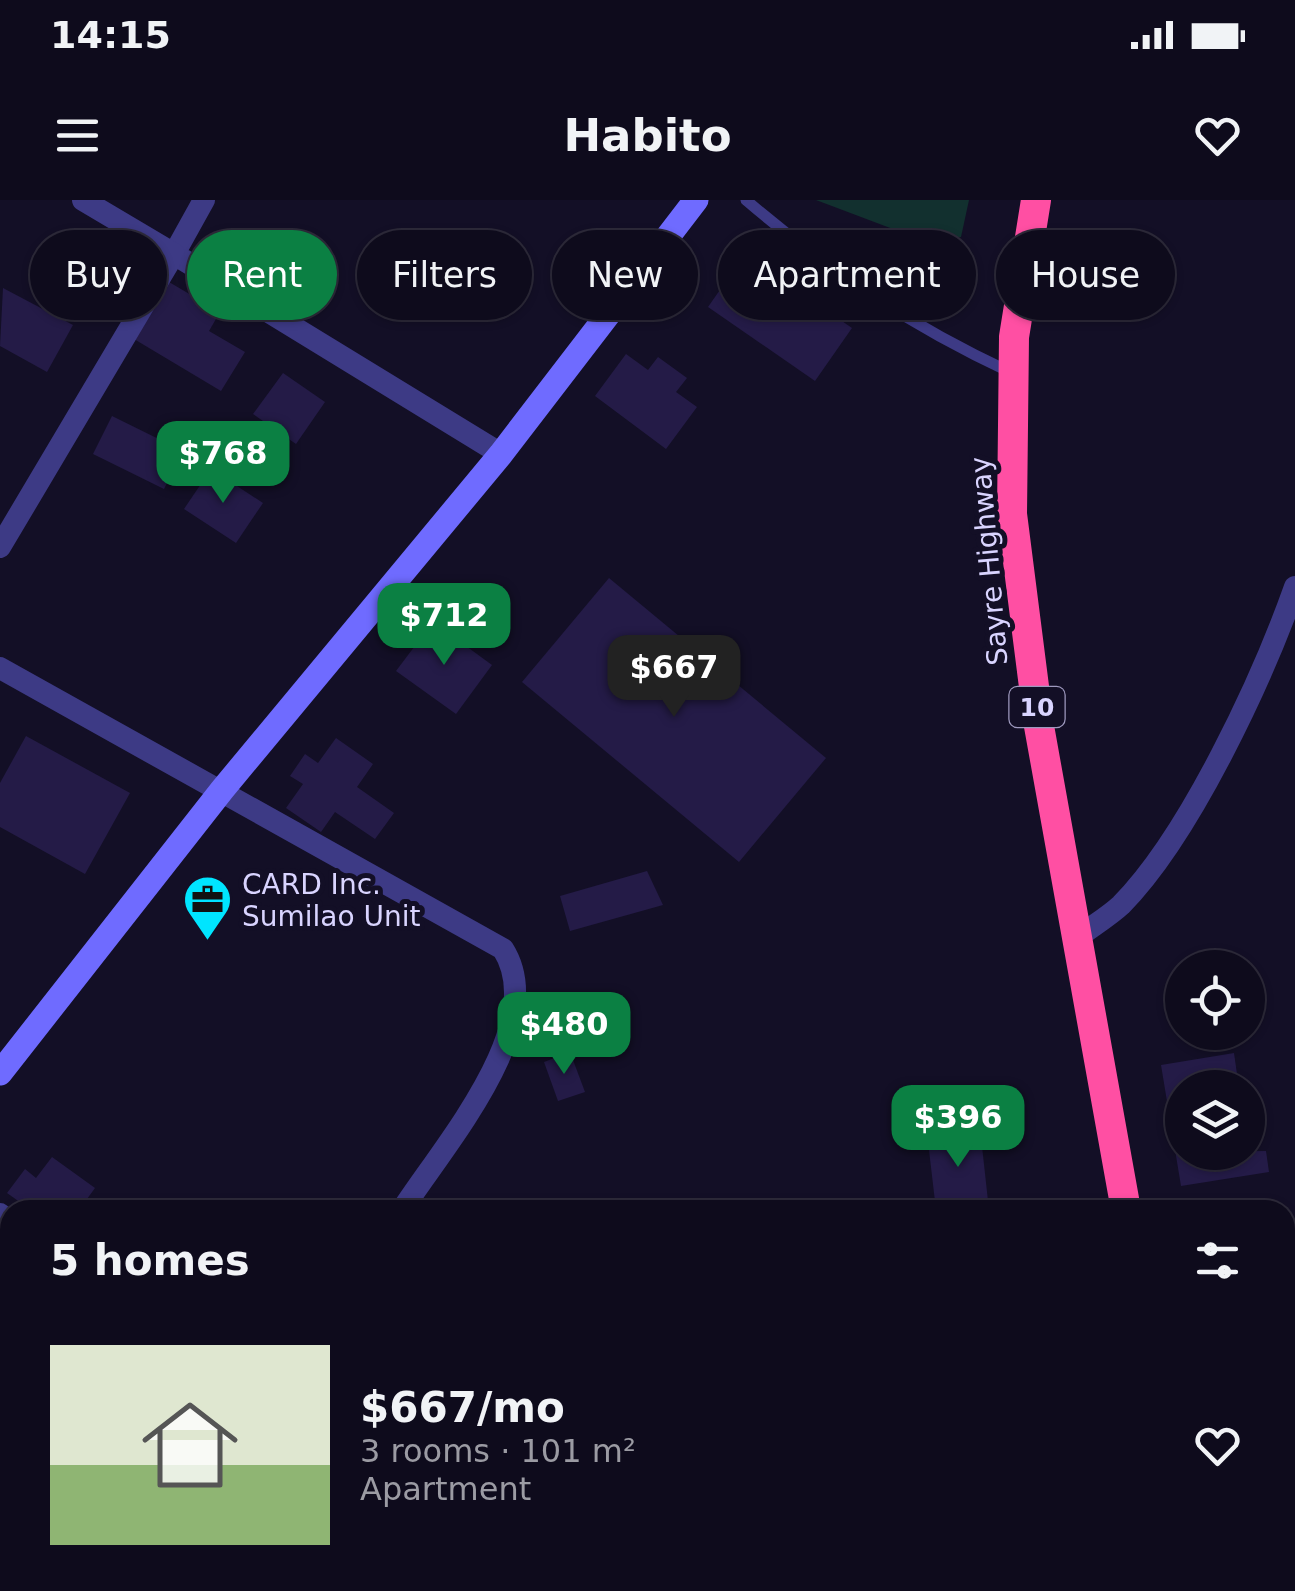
<!DOCTYPE html>
<meta charset="utf-8">
<style>
body{margin:0;font-family:"DejaVu Sans",sans-serif;background:#171425;color:#f1f3f6;height:100vh;display:flex;flex-direction:column;font-size:38px;white-space:nowrap}
*{box-sizing:border-box;margin:0}
p{font-size:32px;color:#9b9ba3}
.icon{flex:none;width:55px;height:55px;fill:none;stroke:currentColor;stroke-width:2;stroke-linecap:round;stroke-linejoin:round}
.map{position:relative;flex:1;overflow:hidden}
.panel{position:absolute;left:0px;top:1000px;width:1295px;height:392px;display:flex;flex-direction:column;background:#0e0b1c;border-radius:30px 30px 0 0;box-shadow:0 2px 8px #0004,0 0 0 2px #2e2b3b}
.panel>*{flex:none}
.top-card{position:absolute;left:30px;top:30px;width:1235px;height:90px;display:flex;gap:20px}
.buttons{position:absolute;left:1165px;top:750px;display:grid;gap:20px}
.buttons a{display:grid;place-items:center;width:100px;height:100px;border-radius:50%;background:#0e0b1c;box-shadow:0 2px 8px #0004,0 0 0 2px #2e2b3b;font-size:50px}
.price{position:absolute;translate:-50% -85px;padding:0 22px;border-radius:20px;background:#0b8043;color:#fff;font-size:32px;line-height:65px;filter:drop-shadow(0 2px 5px #0008)}
.price::after{content:'';position:absolute;left:50%;top:60px;width:30px;height:22px;margin-left:-15px;background:inherit;clip-path:polygon(0 0,100% 0,50% 100%)}
.price.selected{background:#222;color:#fff}
ul{padding:0;list-style:none}
li{display:flex;align-items:center;gap:30px;height:250px;padding:0 50px}
li span{display:grid;place-items:center;flex:none;width:280px;height:200px;border-radius:0px;color:#555}
li>.icon{margin-inline-start:auto}
span .icon{width:120px;height:120px;fill:#fffc;stroke-width:1}
li b{font-size:42px}
h2{display:flex;justify-content:space-between;align-items:center;height:120px;padding:0 50px;font-size:42px}
.tag{padding:0 35px;border-radius:45px;background:#0e0b1c;box-shadow:0 2px 8px #0004,0 0 0 2px #2e2b3b;font-size:35px;line-height:90px}
.tag.selected{background:#0b8043;color:#fff}
.status{display:flex;justify-content:space-between;align-items:center;height:70px;padding:0 50px;background:#0e0b1c;direction:ltr}
.status svg{height:28px;fill:currentColor}
header{display:flex;justify-content:space-between;align-items:center;height:130px;padding:0 50px;background:#0e0b1c;font-size:45px;font-weight:800}
.map>svg:first-child{display:block}
.green{fill:#12302f}
.building{fill:#241b47}
.lines{fill:none;stroke-linecap:round;stroke-linejoin:round}
.path{stroke:#2fb8b0;stroke-width:5;stroke-dasharray:5 8;stroke-linecap:butt}
.lane{stroke:#3d3a85;stroke-width:11}
.street{stroke:#3d3a85;stroke-width:22}
.secondary{stroke:#6f6bff;stroke-width:25}
.highway{stroke:#ff4fa3;stroke-width:30}
.labels{text-anchor:middle;dominant-baseline:central;stroke-width:10;stroke-linejoin:round;paint-order:stroke}
.shield{fill:#130f26;stroke:#9e99be;stroke-width:2.5}
.shield-label{font-size:25px;font-weight:bold;fill:#d9d4ff}
.street-label{font-size:28px;fill:#d9d4ff;stroke:#130f26}
.poi-label{font-size:28px;fill:#d9d4ff;stroke:#130f26;text-anchor:start}
</style>
<div class="status"><b>14:15</b><svg viewBox="0 0 49 12"><path d="M0 12V9h3v3zM5 12V6h3v6zM10 12V3h3v9zM15 12V0h3v12zM26 1h20v11H26zM47 4h2v5h-2z"/></svg></div>
<header><svg class="icon" aria-label="menu" viewBox="0 0 24 24"><path d="M4 6h16M4 12h16M4 18h16"/></svg>Habito<svg class="icon" aria-label="heart" viewBox="0 0 24 24"><path d="M12 20l-8-8c-3-5 5-10 8-4 3-6 11-1 8 4z"/></svg></header>
<div class="map">
<svg width="1295" height="1391" viewBox="0 0 1295 1391">
<rect width="100%" height="100%" fill="#130f26"/>
<!-- green -->
<path class="green" d="M 816,0 L 969,0 L 961,37 L 930,43 Z"/>
<!-- building -->
<g class="building">
<path d="M 745,54 L 852,128 L 815,181 L 708,107 Z"/>
<path d="M 169,82 L 220,112 L 209,131 L 245,152 L 221,191 L 134,139 Z"/>
<path d="M 3,88 L 73,125 L 47,172 L 0,146 Z"/>
<path d="M 626,154 L 648,170 L 658,157 L 687,178 L 676,192 L 697,207 L 666,249 L 595,196 Z"/>
<path d="M 283,173 L 325,202 L 296,244 L 253,214 Z"/>
<path d="M 112,216 L 183,251 L 164,289 L 93,254 Z"/>
<path d="M 211,269 L 263,303 L 236,343 L 184,309 Z"/>
<path d="M 609,378 L 826,558 L 739,662 L 522,482 Z"/>
<path d="M 433,422 L 492,465 L 456,514 L 396,471 Z"/>
<path d="M 26,536 L 130,593 L 85,674 L 0,627 L 0,583 Z"/>
<path d="M 336,538 L 373,564 L 357,587 L 394,613 L 375,639 L 335,612 L 321,632 L 286,608 L 303,584 L 290,576 L 305,554 L 318,563 Z"/>
<path d="M 647,671 L 663,705 L 570,731 L 560,696 Z"/>
<path d="M 570,852 L 585,892 L 558,901 L 544,862 Z"/>
<path d="M 1234,853 L 1239,888 L 1182,888 L 1182,952 L 1266,951 L 1269,972 L 1181,986 L 1161,865 Z"/>
<path d="M 980,928 L 989,1010 L 936,1010 L 927,933 Z"/>
<path d="M 52,957 L 95,988 L 79,1010 L 31,1010 L 7,993 L 25,969 L 36,978 Z"/>
<path d="M 921,1002 L 923,1010 L 887,1010 L 887,1008 Z"/>
<path d="M 0,1048 L 10,1056 L 10,1094 L 0,1106 Z"/>
<path d="M 0,1308 L 10,1315 L 10,1359 L 0,1373 Z"/>
<path d="M 1018,1382 L 1050,1382 L 1052,1391 L 1020,1391 Z"/>
</g>
<g class="lines">
<!-- path -->
<path class="path" d="M 1277,1382 L 1279,1391"/>
<!-- lane -->
<path class="lane" d="M 746,0 C 830,72 911,126 1012,173"/>
<!-- street -->
<g class="street">
<path d="M 204,0 L 174,54 L 501,254"/>
<path d="M 0,347 L 174,54 L 83,0"/>
<path d="M 0,468 L 503,749 C 551,824 444,945 402,1010"/>
<path d="M 1077,738 C 1091,727 1108,717 1121,705 C 1190,635 1262,480 1295,387"/>
<path d="M 0,1014 L 10,1022"/>
</g>
<!-- secondary -->
<path class="secondary" d="M 0,873 L 222,590 L 501,254 L 696,0"/>
<!-- highway -->
<g class="highway">
<path d="M 1036,0 L 1014,137 L 1012,314 L 1039,526 L 1126,1010"/>
<path d="M 1199,1382 L 1201,1391"/>
</g>
</g>
<!-- icons -->
<defs>
<symbol id="office-pin" viewBox="-11 -11 22 30"><path d="M0 17L-7.5 6A9.5 9.5 0 1 1 7.5 6Z" fill="#00e5ff" stroke="#130f26"/><path d="M-6-3h4V-5.5h4V-3h4V5H-6ZM-1-4.5V-3h2v-1.5ZM-6 0V1H6V0Z" fill="#111"/></symbol>
</defs>
<g fill-rule="evenodd">
<use href="#office-pin" x="180" y="672" width="55" height="75"/>
</g>
<g class="labels">
<!-- shield labels -->
<rect class="shield" x="1009.5" y="487" width="55" height="40" rx="8"/>
<g class="shield-label">
<text x="1037" y="507">10</text>
</g>
<!-- street labels -->
<g class="street-label">
<text transform="translate(989 361) rotate(-95)">Sayre Highway</text>
</g>
<!-- poi labels -->
<g class="poi-label">
<text x="242" y="684">CARD Inc.<tspan x="242" dy="32">Sumilao Unit</tspan></text>
</g>
</g>
</svg>
<div class="buttons">
<a><svg class="icon" aria-label="locate" viewBox="0 0 24 24"><circle cx="12" cy="12" r="6"/><path d="M12 2v4M12 18v4M2 12h4M18 12h4"/></svg></a>
<a><svg class="icon" aria-label="layers" viewBox="0 0 24 24"><path d="M12 4l9 5-9 5-9-5zM3 14l9 5 9-5"/></svg></a>
</div>
<b class="price" style="left:223px;top:306px">$768</b>
<b class="price" style="left:444px;top:468px">$712</b>
<b class="price selected" style="left:674px;top:520px">$667</b>
<b class="price" style="left:564px;top:877px">$480</b>
<b class="price" style="left:958px;top:970px">$396</b>
<div class="top-card">
<a class="tag">Buy</a>
<a class="tag selected">Rent</a>
<a class="tag">Filters</a>
<a class="tag">New</a>
<a class="tag">Apartment</a>
<a class="tag">House</a>
</div>
<section class="panel">
<h2>5 homes<svg class="icon" aria-label="filters" viewBox="0 0 24 24"><path d="M4 7h16M4 17h16"/><circle cx="9" cy="7" r="2"/><circle cx="15" cy="17" r="2"/></svg></h2>
<ul>
<li><span style="background:linear-gradient(#dfe7d0 60%,#8fb573 0)"><svg class="icon" aria-label="home" viewBox="0 0 24 24"><path d="M3 11l9-7 9 7M6 9v11h12V9"/></svg></span><div><b>$667/mo</b><p>3 rooms · 101 m²</p><p>Apartment</p></div><svg class="icon" aria-label="heart" viewBox="0 0 24 24"><path d="M12 20l-8-8c-3-5 5-10 8-4 3-6 11-1 8 4z"/></svg></li>
</ul>
</section>
</div>
